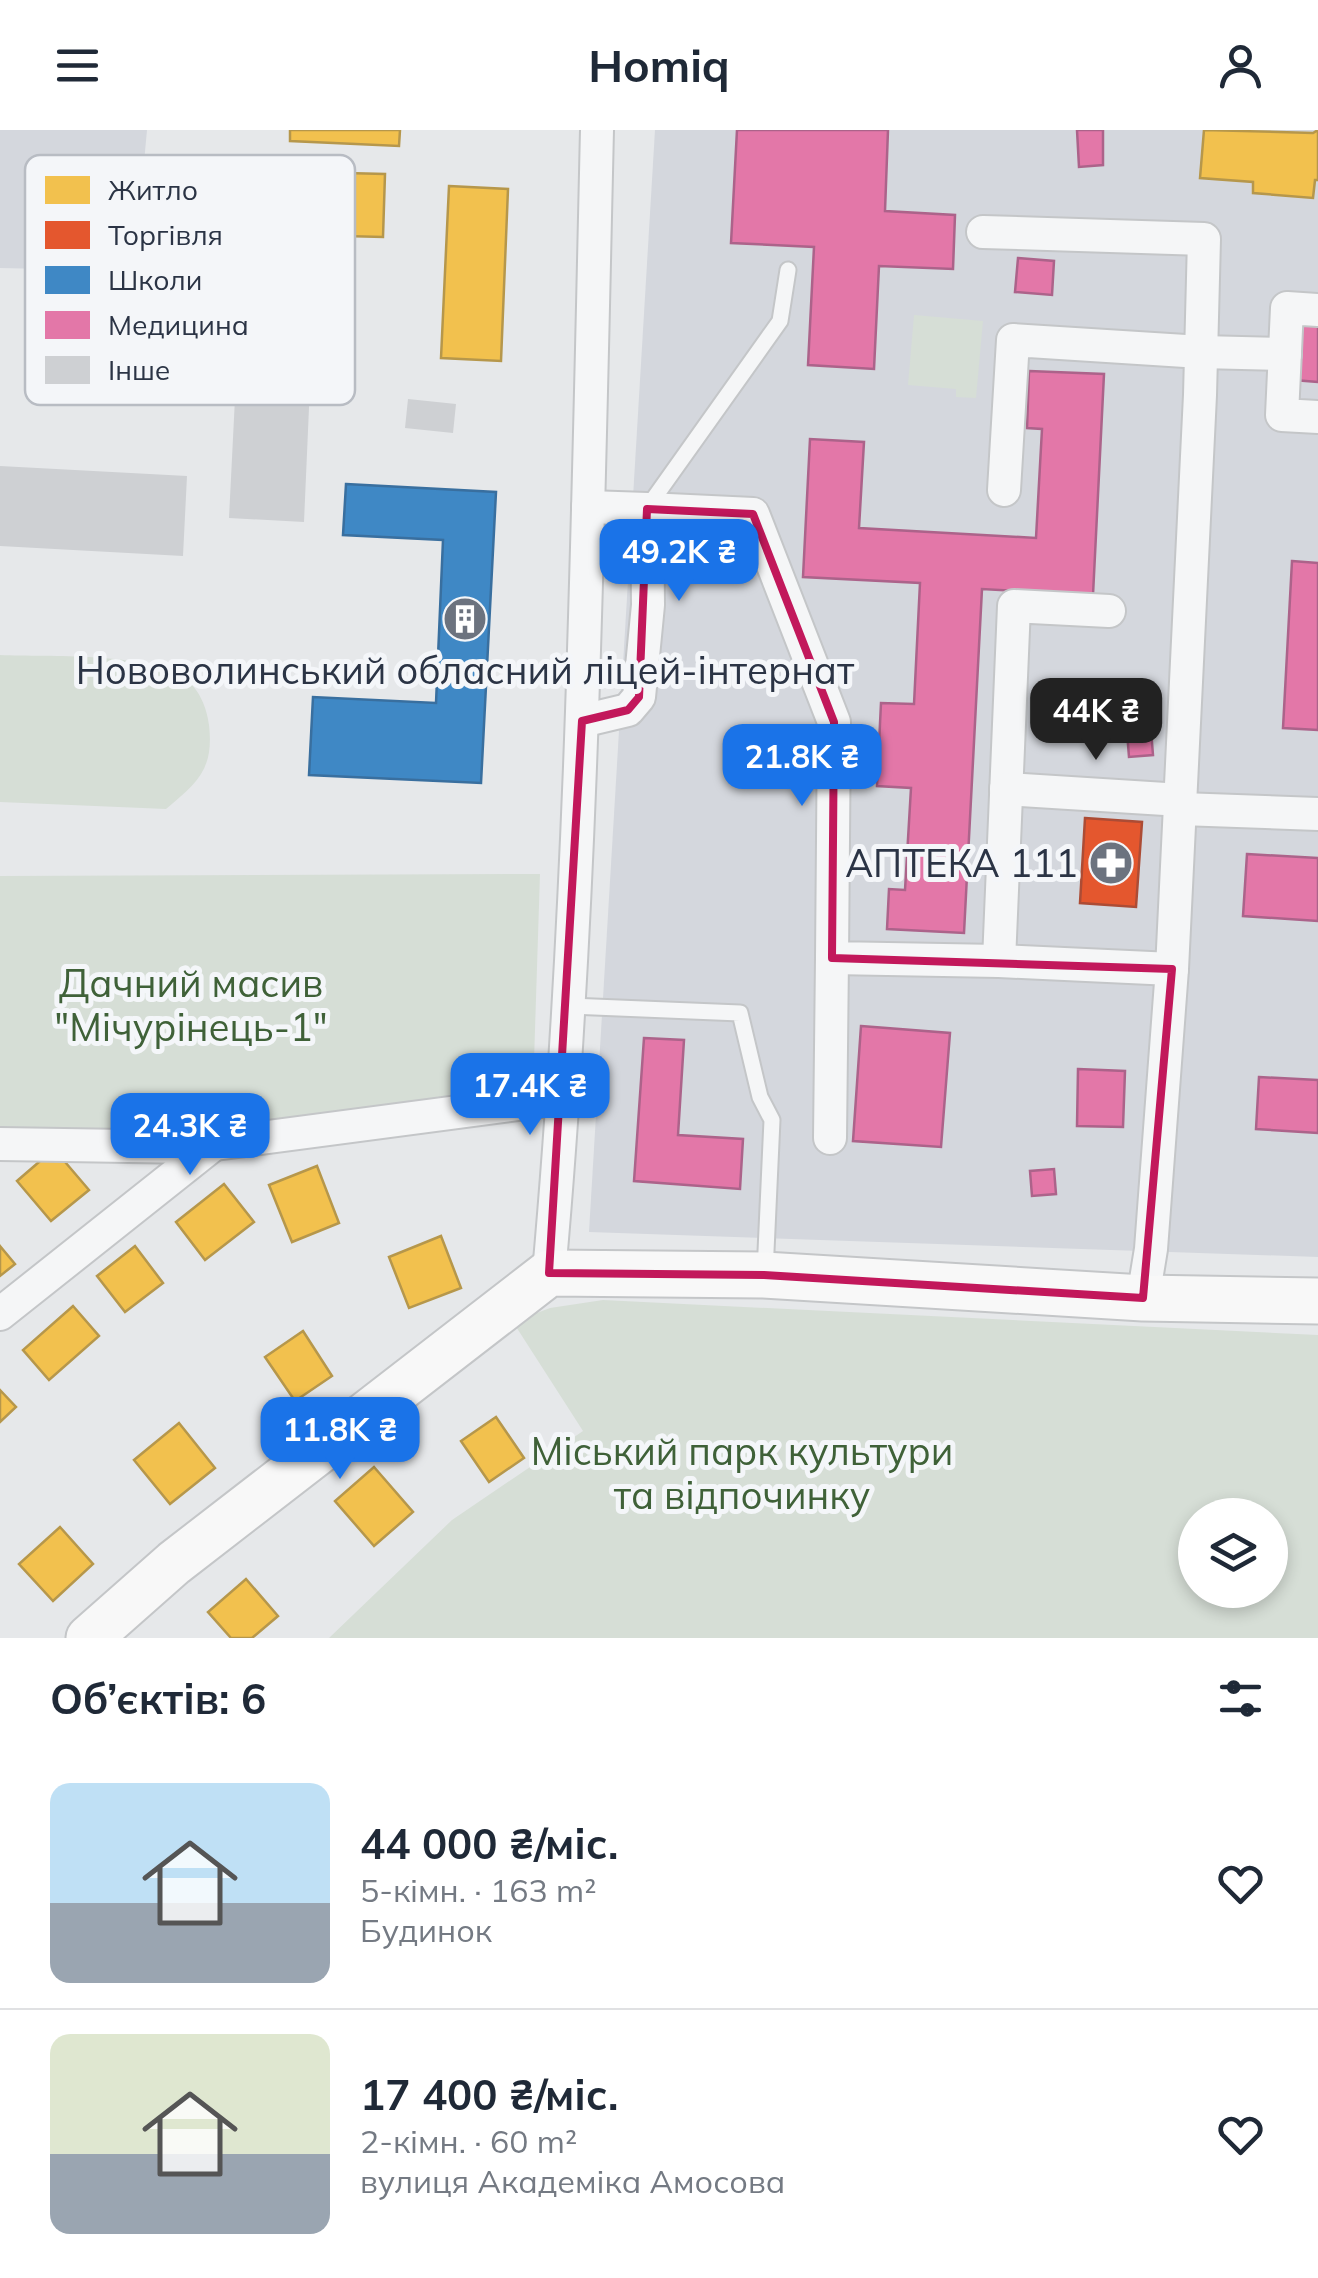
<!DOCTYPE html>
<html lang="uk">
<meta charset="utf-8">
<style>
body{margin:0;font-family:Mulish,sans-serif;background:#f6f6f7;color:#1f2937;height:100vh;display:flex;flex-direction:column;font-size:38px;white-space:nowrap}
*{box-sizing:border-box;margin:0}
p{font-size:32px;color:#747a83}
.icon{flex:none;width:55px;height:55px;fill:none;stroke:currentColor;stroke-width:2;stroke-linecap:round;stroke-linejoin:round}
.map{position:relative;height:1508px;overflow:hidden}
.drawer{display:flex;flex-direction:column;background:#fff;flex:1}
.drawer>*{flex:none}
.fabs{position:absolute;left:1178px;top:1368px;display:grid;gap:20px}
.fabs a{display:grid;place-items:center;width:110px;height:110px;border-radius:50%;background:#fff;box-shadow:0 5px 15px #0003;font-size:50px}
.price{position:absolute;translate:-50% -85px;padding:0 22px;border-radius:20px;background:#1a73e8;color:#fff;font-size:32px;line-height:65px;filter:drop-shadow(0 2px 5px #0008)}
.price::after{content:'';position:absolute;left:50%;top:60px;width:30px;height:22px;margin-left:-15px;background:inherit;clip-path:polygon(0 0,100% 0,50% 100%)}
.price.active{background:#222;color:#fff}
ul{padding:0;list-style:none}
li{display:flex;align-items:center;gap:30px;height:250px;padding:0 50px}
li+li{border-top:2px solid #e0e1e3}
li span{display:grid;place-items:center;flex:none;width:280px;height:200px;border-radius:20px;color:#555}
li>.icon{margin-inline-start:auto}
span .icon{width:120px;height:120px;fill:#fffc;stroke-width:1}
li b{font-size:42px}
h2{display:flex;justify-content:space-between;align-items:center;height:120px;padding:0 50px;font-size:42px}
header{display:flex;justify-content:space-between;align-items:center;height:130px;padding:0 50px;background:#fff;font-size:45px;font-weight:700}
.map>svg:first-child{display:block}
.built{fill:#d4d7dd}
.green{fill:#d6ded6;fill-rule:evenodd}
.homes{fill:#f2c14e;stroke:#b6974b;stroke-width:2.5}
.shops{fill:#e4572e;stroke:#ac4c35;stroke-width:2.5}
.schools{fill:#3f88c5;stroke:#396f9f;stroke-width:2.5}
.health{fill:#e377a8;stroke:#ac638a;stroke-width:2.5}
.building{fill:#ced0d3}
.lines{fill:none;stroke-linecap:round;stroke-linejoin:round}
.lane-casing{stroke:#c4c6c8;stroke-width:19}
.street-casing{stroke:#c4c6c8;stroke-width:36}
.secondary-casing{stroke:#c4c6c8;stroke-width:49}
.lane{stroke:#f5f6f7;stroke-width:15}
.street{stroke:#f5f6f7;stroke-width:32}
.secondary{stroke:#f8f8f8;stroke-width:45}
.marked{fill:none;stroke:#c2185b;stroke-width:8;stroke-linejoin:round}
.labels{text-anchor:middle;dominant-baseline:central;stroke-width:10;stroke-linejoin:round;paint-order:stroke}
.poi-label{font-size:38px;fill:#2b3445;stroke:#f4f6f9}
.park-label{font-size:38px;fill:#3f6138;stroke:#f4f6f9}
.key{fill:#f4f6f9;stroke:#b8bcc3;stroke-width:2.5}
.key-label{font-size:28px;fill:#2b3445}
</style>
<header><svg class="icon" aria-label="menu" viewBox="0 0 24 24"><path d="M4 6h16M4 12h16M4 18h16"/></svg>Homiq<svg class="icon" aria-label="person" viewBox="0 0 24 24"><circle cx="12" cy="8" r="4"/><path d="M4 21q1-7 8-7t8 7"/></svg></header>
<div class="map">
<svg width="1318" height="1508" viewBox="0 0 1318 1508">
<rect width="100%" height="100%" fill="#e6e8ea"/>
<!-- built -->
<g class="built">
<path d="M 0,0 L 147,0 L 134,141 L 0,138 Z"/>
<path d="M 655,0 L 1318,0 L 1318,1127 L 589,1102 Z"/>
</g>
<!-- green -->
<g class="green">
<path d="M 914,185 L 983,191 L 976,268 L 956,267 L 956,259 L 908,255 Z"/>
<path d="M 0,525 C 48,527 146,522 184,548 C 199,558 207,578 209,595 C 214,639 198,652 166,679 L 0,672 Z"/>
<path d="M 540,744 L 533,962 L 196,1005 L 0,1008 L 0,746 Z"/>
<path d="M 603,1170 L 1318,1205 L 1318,1508 L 329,1508 L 452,1390 L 583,1301 L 513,1192 L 550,1178 ZM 1195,1385 L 1270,1385 L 1270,1460 L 1195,1460 Z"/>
</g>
<!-- homes -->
<g class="homes">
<path d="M 290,0 L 400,0 L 399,16 L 290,11 Z"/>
<path d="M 1204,0 L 1313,3 L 1318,0 L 1318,50 L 1315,50 L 1313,68 L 1253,63 L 1253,52 L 1200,48 Z"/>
<path d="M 189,39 L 385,44 L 383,107 L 188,102 Z"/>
<path d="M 449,56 L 508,59 L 501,231 L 441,228 Z"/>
<path d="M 54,1019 L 89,1060 L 51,1091 L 17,1051 Z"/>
<path d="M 317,1036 L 339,1093 L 292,1112 L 269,1055 Z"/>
<path d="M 224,1054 L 254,1092 L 205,1130 L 176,1092 Z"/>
<path d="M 441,1106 L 461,1158 L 409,1178 L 389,1127 Z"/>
<path d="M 0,1116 L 15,1134 L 0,1146 Z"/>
<path d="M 135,1116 L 163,1153 L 125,1182 L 97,1146 Z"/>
<path d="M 73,1176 L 99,1206 L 49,1250 L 23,1220 Z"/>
<path d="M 303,1201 L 332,1246 L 295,1271 L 265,1227 Z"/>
<path d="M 0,1260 L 16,1277 L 0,1292 Z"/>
<path d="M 496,1287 L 524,1328 L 489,1352 L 461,1311 Z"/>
<path d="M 179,1293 L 215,1338 L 170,1374 L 134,1330 Z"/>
<path d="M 374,1337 L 413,1382 L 374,1416 L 335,1371 Z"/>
<path d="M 60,1397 L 93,1434 L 53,1471 L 19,1434 Z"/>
<path d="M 246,1449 L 278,1486 L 252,1508 L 231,1508 L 208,1482 Z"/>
</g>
<!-- shops -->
<path class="shops" d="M 1085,688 L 1142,692 L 1136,777 L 1080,773 Z"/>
<!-- schools -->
<path class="schools" d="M 346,354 L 496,362 L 481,653 L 309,645 L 313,567 L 436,573 L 443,410 L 343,405 Z"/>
<!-- health -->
<g class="health">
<path d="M 737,0 L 888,0 L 885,81 L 955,85 L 953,139 L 879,136 L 874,239 L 808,235 L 814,117 L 731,113 Z"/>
<path d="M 1077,0 L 1103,0 L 1103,35 L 1079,37 Z"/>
<path d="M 1018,128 L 1054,131 L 1052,165 L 1015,162 Z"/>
<path d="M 1297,188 L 1318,190 L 1318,252 L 1294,250 Z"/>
<path d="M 1029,241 L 1104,244 L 1093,465 L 982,459 L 964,803 L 887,799 L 889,759 L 905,760 L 911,658 L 877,656 L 881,573 L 914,574 L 920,453 L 803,447 L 810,309 L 864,312 L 859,398 L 1036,408 L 1042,299 L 1027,298 Z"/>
<path d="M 1292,431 L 1318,433 L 1318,600 L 1283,598 Z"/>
<path d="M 1151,600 L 1153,625 L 1129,627 L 1127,602 Z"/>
<path d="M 1247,724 L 1318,728 L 1318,791 L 1243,786 Z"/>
<path d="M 861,896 L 950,903 L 941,1017 L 853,1011 Z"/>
<path d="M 644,908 L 684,910 L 678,1005 L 743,1009 L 740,1059 L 634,1051 Z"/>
<path d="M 1078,939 L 1125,941 L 1123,997 L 1077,996 Z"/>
<path d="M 1259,947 L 1318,950 L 1318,1003 L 1256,999 Z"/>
<path d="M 1054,1039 L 1056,1064 L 1032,1066 L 1030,1041 Z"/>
</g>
<!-- building -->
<g class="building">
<path d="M 237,228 L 311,232 L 304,392 L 229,388 Z"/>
<path d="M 408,269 L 456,274 L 453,303 L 405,298 Z"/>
<path d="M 0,336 L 187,346 L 183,426 L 0,416 Z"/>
</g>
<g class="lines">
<defs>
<g id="lane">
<path d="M 647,378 L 780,191 L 788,140"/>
<path d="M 570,876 L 740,883 L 760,967 L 772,990 L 765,1143"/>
</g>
<g id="street">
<path d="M 983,102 L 1204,109 L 1200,265 L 1172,839 L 1151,1119 L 1143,1168"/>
<path d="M 1318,180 L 1287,178 L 1282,285 L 1318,287"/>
<path d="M 1004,360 L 1013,210 L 1201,222 L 1285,224"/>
<path d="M 647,379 L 753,384 L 834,592 L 832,828 L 999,831"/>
<path d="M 1109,481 L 1014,476 L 999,831 L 1172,839"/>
<path d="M 582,591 L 628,580 L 639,567 L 648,475 L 647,379 L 588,377"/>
<path d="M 1006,659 L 1181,670"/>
<path d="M 1181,679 L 1318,684"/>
<path d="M 830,1008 L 832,828"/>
<path d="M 0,1014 L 192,1017 L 564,968"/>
<path d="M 549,1143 C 583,763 588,381 597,0"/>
<path d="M 0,1184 L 214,1014"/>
</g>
<path id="secondary" d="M 89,1508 L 174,1433 L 549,1143 L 764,1145 L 1143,1168 L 1318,1171"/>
</defs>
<!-- lane casing -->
<use href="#lane" class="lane-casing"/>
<!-- street casing -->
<use href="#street" class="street-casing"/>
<!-- secondary casing -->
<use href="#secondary" class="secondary-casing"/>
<!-- lane -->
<use href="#lane" class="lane"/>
<!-- street -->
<use href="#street" class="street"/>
<!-- secondary -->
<use href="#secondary" class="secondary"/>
</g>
<!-- marked area -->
<path class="marked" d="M 647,379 L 753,384 L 834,592 L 832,828 L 1172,839 L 1143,1168 L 764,1145 L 549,1143 L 582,591 L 628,580 L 639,567 Z"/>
<!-- icons -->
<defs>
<symbol id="building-disc" viewBox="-11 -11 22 22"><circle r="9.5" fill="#6c737f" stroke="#f4f6f9"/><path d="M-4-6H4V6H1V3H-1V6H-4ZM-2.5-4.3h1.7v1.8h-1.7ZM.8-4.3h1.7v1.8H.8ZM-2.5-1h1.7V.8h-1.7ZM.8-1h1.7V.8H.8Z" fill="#fff"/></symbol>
<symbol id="pharmacy-disc" viewBox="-11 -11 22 22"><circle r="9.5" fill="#6c737f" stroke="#f4f6f9"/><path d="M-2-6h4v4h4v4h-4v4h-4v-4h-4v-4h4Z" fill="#fff"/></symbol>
</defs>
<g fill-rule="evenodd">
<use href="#building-disc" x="440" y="464" width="50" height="50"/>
<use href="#pharmacy-disc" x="1086" y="708" width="50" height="50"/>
</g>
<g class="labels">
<!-- poi labels -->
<g class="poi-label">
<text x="465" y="540">Нововолинський обласний ліцей-інтернат</text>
<text x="1078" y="733" text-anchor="end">АПТЕКА 111</text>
</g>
<!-- park labels -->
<g class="park-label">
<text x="191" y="853">Дачний масив<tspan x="191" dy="44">"Мічурінець-1"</tspan></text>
<text x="742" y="1321">Міський парк культури<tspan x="742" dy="44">та відпочинку</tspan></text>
</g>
</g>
<!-- legend -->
<rect x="25" y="25" width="330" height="250" rx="15" class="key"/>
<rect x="45" y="46" width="45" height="28" fill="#f2c14e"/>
<rect x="45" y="91" width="45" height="28" fill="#e4572e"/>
<rect x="45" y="136" width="45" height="28" fill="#3f88c5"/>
<rect x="45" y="181" width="45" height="28" fill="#e377a8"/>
<rect x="45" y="226" width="45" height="28" fill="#ced0d3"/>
<g class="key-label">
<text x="108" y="70">Житло</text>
<text x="108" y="115">Торгівля</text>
<text x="108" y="160">Школи</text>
<text x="108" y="205">Медицина</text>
<text x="108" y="250">Інше</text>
</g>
</svg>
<div class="fabs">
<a><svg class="icon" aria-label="layers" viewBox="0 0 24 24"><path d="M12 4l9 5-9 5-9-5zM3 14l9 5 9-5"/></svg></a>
</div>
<b class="price" style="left:679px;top:474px">49.2K ₴</b>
<b class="price active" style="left:1096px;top:633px">44K ₴</b>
<b class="price" style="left:802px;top:679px">21.8K ₴</b>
<b class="price" style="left:530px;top:1008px">17.4K ₴</b>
<b class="price" style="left:190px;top:1048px">24.3K ₴</b>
<b class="price" style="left:340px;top:1352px">11.8K ₴</b>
</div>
<section class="drawer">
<h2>Об’єктів: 6<svg class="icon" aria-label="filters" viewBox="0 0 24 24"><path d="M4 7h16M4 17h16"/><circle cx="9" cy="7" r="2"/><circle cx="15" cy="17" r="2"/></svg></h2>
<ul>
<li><span style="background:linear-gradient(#bfe0f5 60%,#9aa5b1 0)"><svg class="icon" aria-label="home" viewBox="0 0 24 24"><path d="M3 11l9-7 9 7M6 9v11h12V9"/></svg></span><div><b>44 000 ₴/міс.</b><p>5-кімн. · 163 m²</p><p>Будинок</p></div><svg class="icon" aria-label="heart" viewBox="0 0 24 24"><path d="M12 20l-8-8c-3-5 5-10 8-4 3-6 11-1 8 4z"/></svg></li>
<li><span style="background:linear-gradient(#dfe7d0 60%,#9aa5b1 0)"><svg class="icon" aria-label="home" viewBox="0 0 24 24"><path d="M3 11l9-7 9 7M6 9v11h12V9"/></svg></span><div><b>17 400 ₴/міс.</b><p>2-кімн. · 60 m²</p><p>вулиця Академіка Амосова</p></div><svg class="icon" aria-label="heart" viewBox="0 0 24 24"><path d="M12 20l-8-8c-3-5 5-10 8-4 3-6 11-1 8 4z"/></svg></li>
</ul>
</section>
